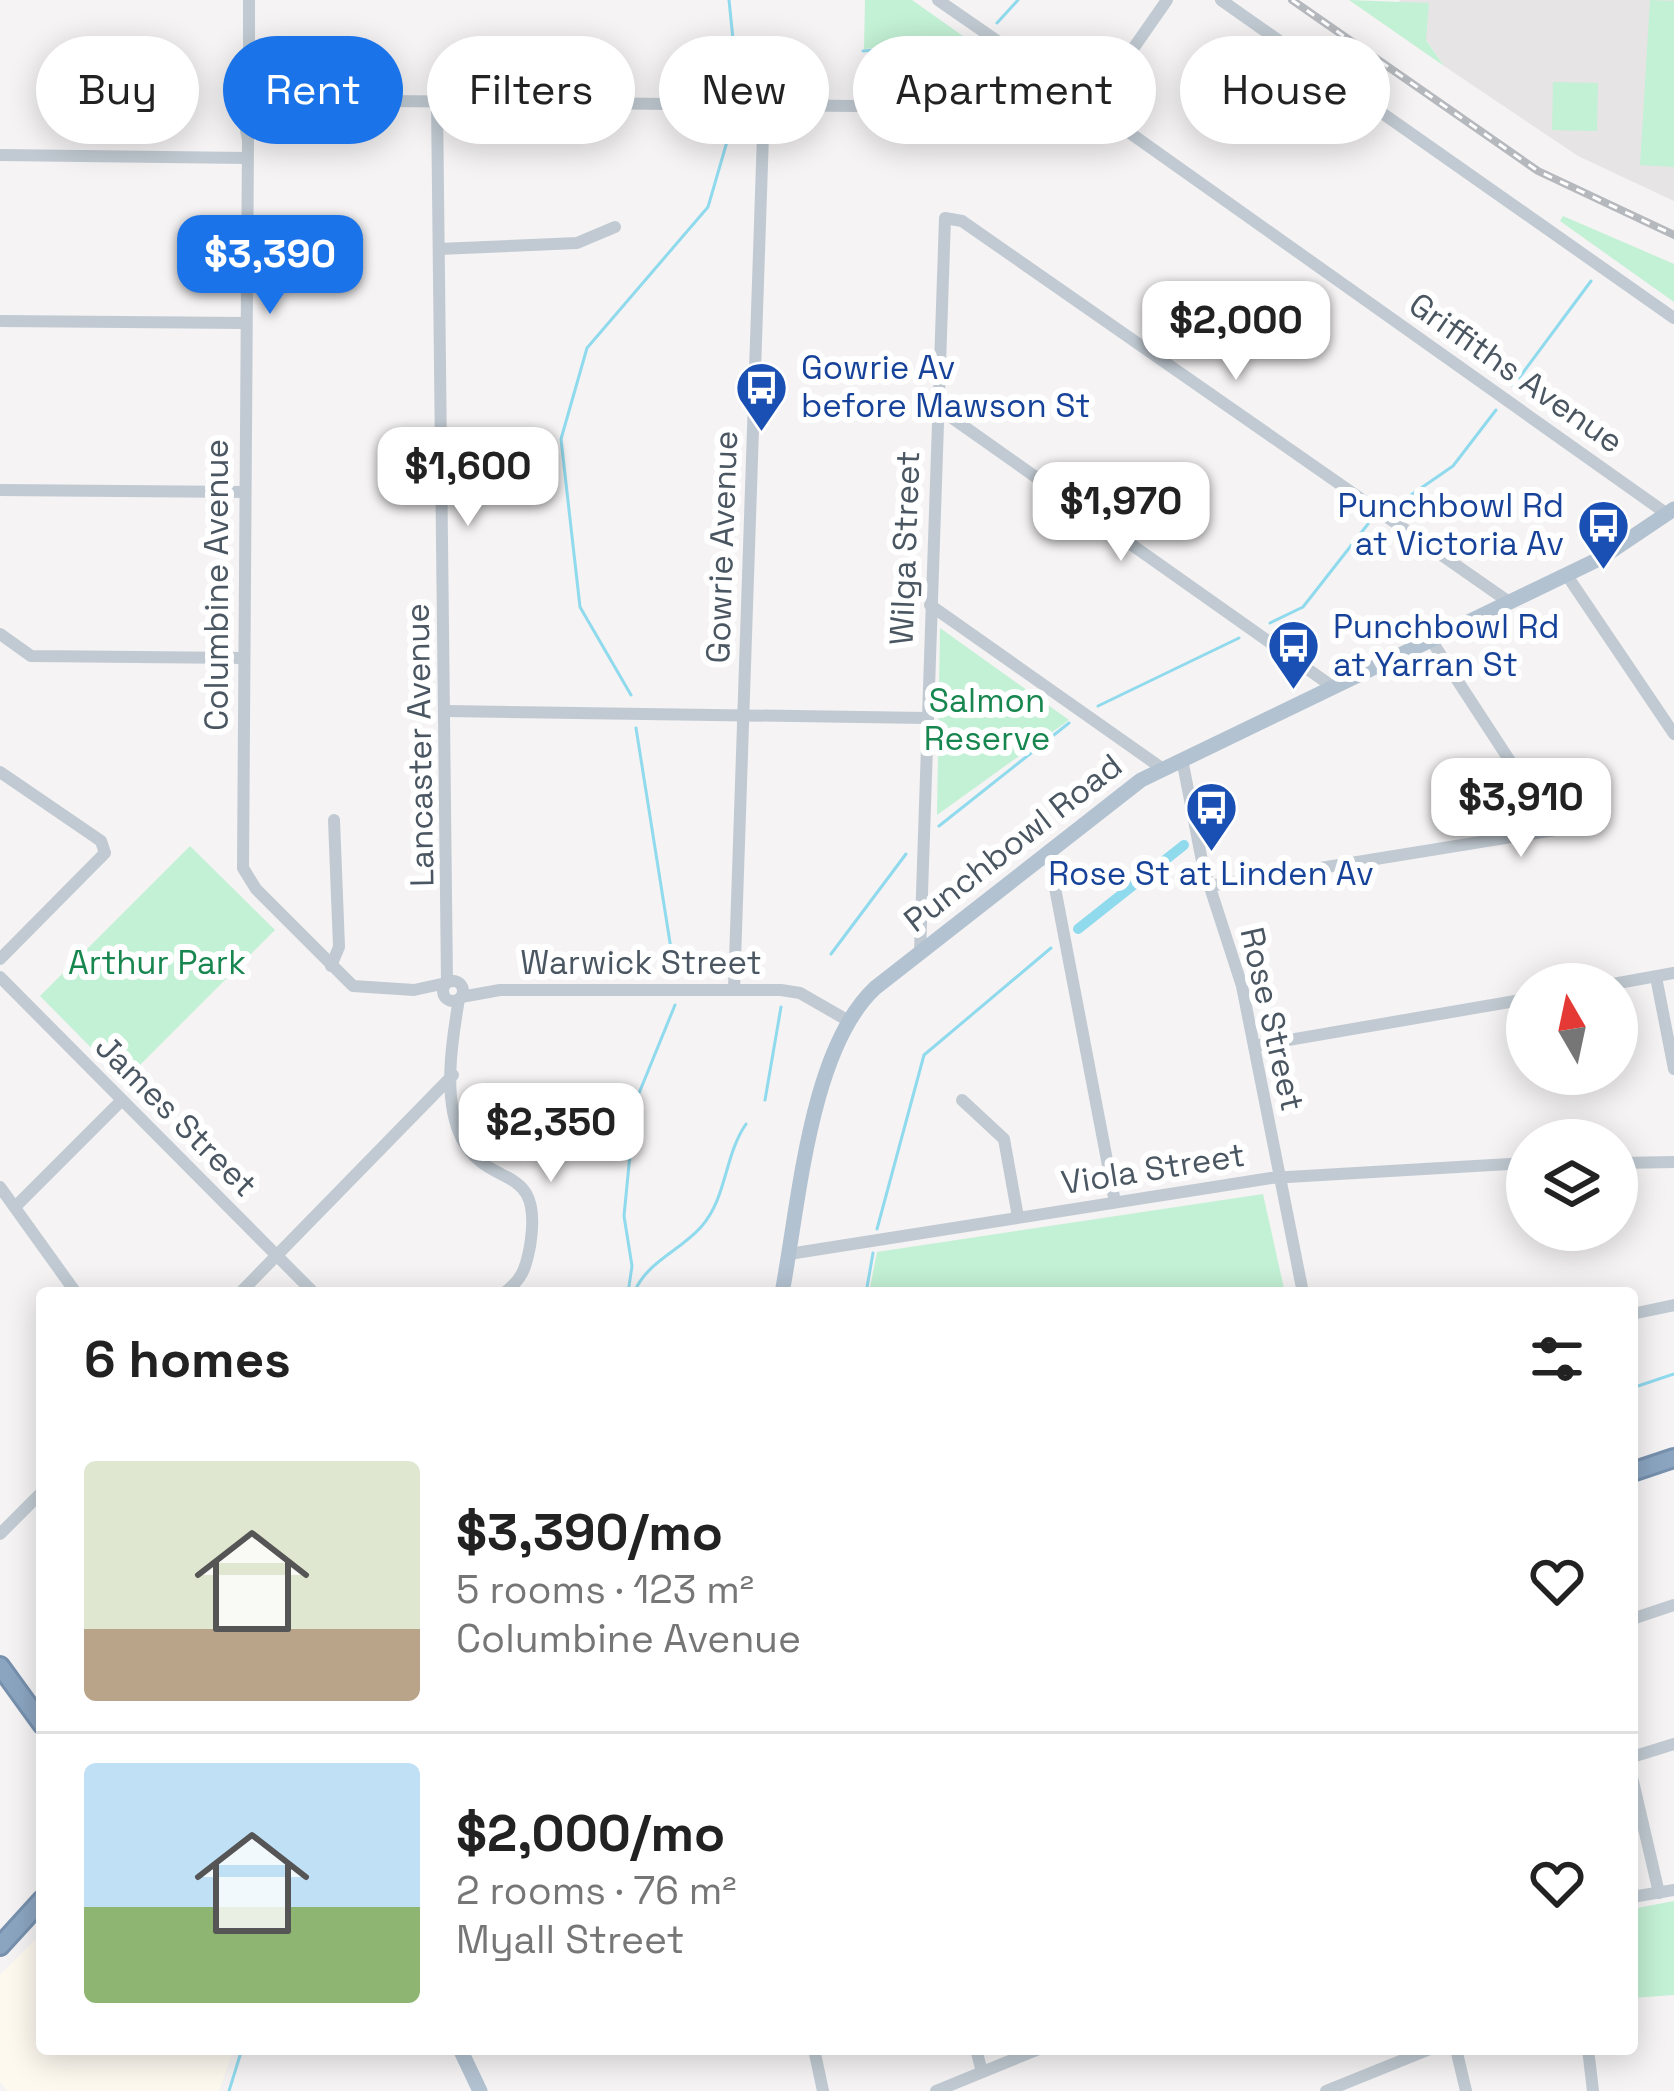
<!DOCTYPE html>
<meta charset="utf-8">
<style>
body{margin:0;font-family:"Space Grotesk",sans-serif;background:#f6f6f6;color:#222;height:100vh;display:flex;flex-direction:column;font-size:45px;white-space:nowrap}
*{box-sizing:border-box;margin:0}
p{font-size:39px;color:#767676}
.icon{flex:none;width:66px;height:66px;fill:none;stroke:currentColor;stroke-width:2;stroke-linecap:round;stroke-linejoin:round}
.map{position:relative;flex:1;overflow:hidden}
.details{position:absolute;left:36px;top:1287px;width:1602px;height:768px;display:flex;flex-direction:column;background:#fff;border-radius:12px;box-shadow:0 6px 30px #0003}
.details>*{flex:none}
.guide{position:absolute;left:36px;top:36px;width:1602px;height:108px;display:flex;gap:24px}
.needle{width:78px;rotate:351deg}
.fabs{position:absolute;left:1506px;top:963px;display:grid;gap:24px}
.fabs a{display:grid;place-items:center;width:132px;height:132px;border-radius:50%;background:#fff;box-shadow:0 6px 30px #0003;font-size:60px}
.price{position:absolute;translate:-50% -102px;padding:0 27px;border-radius:24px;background:#fff;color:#222;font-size:39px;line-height:78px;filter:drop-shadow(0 3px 6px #0008)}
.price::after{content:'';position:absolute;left:50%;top:72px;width:36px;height:27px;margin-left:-18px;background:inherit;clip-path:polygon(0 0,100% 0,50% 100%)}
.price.active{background:#1a73e8;color:#fff}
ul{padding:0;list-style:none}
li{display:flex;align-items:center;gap:36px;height:300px;padding:0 48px}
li+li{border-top:3px solid #e0e0e0}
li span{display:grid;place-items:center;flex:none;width:336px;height:240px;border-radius:12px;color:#555}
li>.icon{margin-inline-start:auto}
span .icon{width:144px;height:144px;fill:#fffc;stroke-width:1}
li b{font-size:51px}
h2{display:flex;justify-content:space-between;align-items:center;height:144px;padding:0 48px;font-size:51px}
.tag{padding:0 42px;border-radius:54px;background:#fff;box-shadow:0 6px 30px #0003;font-size:42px;line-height:108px}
.tag.active{background:#1a73e8;color:#fff}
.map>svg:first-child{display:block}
.commercial{fill:#fdf9ef}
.education{fill:#e6e4e5}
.green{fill:#c3f1d5}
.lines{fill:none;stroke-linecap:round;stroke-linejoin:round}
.stream{stroke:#90daee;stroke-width:3}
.canal{stroke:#90daee;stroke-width:10}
.highway-casing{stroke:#7690ad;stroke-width:22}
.minor{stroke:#c1cad2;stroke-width:12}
.major{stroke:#b3c2d1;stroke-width:15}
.highway{stroke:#8ba5c1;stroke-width:16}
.rail-casing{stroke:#b5b8bd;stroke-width:8}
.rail{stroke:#fff;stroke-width:3;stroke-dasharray:9;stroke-linecap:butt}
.labels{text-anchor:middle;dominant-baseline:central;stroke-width:12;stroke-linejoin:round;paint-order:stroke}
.transit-label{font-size:33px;fill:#164399;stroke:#fff;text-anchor:start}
.street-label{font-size:33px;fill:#4a5661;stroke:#fff}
.park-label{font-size:33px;fill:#17864f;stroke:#fff}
</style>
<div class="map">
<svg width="1674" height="2091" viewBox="0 0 1674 2091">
<rect width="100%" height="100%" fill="#f5f3f3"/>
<!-- commercial -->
<path class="commercial" d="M 42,1933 L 42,2049 L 234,2049 L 219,2091 L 7,2091 L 0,2082 L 0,1975 Z"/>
<!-- education -->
<path class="education" d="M 1399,0 L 1674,0 L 1674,201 L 1578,156 L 1444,66 Z"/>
<!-- green -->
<g class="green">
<path d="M 865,0 L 912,0 L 970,41 L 864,49 Z"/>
<path d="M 1349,0 L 1429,3 L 1426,40 L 1444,66 Z"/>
<path d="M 1650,0 L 1674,1 L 1674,167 L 1640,165 Z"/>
<path d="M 1553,82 L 1598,83 L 1597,131 L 1552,130 Z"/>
<path d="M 1563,216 L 1674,264 L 1674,302 L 1560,221 Z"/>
<path d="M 940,628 L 1069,720 L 937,815 Z"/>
<path d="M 190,846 L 275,930 L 124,1081 L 40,996 Z"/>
<path d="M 1263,1194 L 1285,1293 L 869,1293 L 877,1252 Z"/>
<path d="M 1674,1901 L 1674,1995 L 1632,1998 L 1632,1909 Z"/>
</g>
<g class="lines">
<!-- stream -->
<g class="stream">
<path d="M 729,0 L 738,88"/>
<path d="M 997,23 L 1018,0"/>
<path d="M 863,51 L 972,42"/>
<path d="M 1513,386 L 1591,281"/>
<path d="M 1395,506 L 1453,466 L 1496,410"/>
<path d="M 1270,623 L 1303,607 L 1368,524"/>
<path d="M 631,695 L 580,607 L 561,439 L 587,348 L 708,207 L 733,121"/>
<path d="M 1098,706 L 1239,638"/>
<path d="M 636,728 L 675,974"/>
<path d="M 939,826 L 1069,723"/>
<path d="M 831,954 L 906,854"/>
<path d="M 765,1100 L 781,1007"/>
<path d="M 877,1229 L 924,1055 L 1051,948"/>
<path d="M 628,1293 L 632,1266 L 624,1216 L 635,1103 L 675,1005"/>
<path d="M 634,1293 C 646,1262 680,1251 701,1227 C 727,1198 724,1156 746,1124"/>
<path d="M 866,1293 L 873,1253"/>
<path d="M 1632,1388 L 1674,1374"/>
<path d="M 229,2091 L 242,2049"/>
</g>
<!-- canal -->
<path class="canal" d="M 1078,929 L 1184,845"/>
<defs>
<g id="highway">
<path d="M 1632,1472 L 1674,1458"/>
<path d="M 0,1666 L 42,1724"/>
<path d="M 0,1946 L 42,1900"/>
</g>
</defs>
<!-- highway casing -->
<use href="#highway" class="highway-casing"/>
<!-- minor -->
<g class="minor">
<path d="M 249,0 L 249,64 L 240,101 L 248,140 L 243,868 L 256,889 L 353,986 L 414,990 L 446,983"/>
<path d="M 938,0 L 1084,101"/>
<path d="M 1221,0 L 1674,318"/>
<path d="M 256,94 L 290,100 L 1036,108 L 1047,105 L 1062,88"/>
<circle cx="1092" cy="105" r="9"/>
<path d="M 1098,99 L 1167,0"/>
<path d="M 437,101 L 447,982"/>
<path d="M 241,104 L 248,109 L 283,102"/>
<path d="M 1099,111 L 1667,514"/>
<path d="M 0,155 L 247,158"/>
<path d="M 439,249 L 577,243 L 615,227"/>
<path d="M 0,321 L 246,323"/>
<path d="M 938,408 L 1333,687"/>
<path d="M 0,490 L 245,492"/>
<path d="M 1566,574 L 1674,734"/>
<path d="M 930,605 L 1163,769"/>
<path d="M 0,634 L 31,656 L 243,658"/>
<path d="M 447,711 L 926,718"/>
<path d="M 1182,759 L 1203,866 L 1242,986 L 1303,1293"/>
<path d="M 1048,851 L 1115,1202"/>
<path d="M 1209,886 L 1555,830 L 1431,640"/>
<path d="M 920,952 L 945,218 L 962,221 L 1509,602"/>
<path d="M 0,959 L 105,853 L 101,841 L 0,772"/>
<path d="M 331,966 L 339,947 L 334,820"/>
<path d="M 0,977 L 314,1293"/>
<path d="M 1656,977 L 1674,1069"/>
<circle cx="453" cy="991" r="10"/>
<path d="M 1613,984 L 1674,973"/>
<path d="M 734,990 L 764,105"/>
<path d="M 461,997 L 500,990 L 781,990 L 800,993 L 847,1020"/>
<path d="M 459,999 C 452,1040 442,1100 462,1139 C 490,1192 544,1159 530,1246 C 526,1268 522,1280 504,1293"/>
<path d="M 1254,1046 L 1527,999"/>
<path d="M 962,1100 L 1004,1139 L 1018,1217"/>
<path d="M 1617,1163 L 1674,1162"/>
<path d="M 0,1187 L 74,1290"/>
<path d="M 17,1205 L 122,1100"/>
<path d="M 789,1254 L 1271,1178 L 1527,1163"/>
<path d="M 240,1293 L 453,1075"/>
<path d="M 1632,1314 L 1674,1305"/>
<path d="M 0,1534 L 42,1492"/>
<path d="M 1632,1619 L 1674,1605"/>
<path d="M 1632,1757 L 1674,1744"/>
<path d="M 1632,1777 L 1659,1893"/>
<path d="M 1632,1897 L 1674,1890"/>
<path d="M 814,2049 L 823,2091"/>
<path d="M 976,2049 L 982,2072"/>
<path d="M 1588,2049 L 1593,2091"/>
<path d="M 1457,2053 L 1466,2091"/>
<path d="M 936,2091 L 1039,2049"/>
<path d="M 1326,2091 L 1430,2049"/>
</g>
<!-- major -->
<g class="major">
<path d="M 782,1293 C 799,1205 809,1050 875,988 L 1141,780 L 1601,558 L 1674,509"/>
<path d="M 460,2049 L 480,2091"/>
</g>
<!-- highway -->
<use href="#highway" class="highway"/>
<defs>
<path id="rail" d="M 1292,0 L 1538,171 L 1674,235"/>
</defs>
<!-- rail casing -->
<use href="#rail" class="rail-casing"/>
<!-- rail -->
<use href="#rail" class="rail"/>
</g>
<!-- icons -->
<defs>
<symbol id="bus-pin" viewBox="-11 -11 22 30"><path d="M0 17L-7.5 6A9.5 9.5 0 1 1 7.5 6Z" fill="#1a4fb4" stroke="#fff"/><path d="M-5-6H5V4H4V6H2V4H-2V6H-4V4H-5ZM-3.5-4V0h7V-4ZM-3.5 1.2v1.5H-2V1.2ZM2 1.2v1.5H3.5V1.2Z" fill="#fff"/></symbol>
</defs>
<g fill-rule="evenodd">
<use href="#bus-pin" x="732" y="358" width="59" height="81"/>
<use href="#bus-pin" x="1574" y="496" width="59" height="81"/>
<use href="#bus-pin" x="1264" y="616" width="59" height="81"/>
<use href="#bus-pin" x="1182" y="778" width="59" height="81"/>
</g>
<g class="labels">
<!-- transit labels -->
<g class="transit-label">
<text x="801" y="368">Gowrie Av<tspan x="801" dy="38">before Mawson St</tspan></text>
<text x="1564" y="506" text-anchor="end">Punchbowl Rd<tspan x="1564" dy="38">at Victoria Av</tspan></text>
<text x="1333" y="627">Punchbowl Rd<tspan x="1333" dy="38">at Yarran St</tspan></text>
<text x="1211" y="874" text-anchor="middle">Rose St at Linden Av</text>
</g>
<!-- street labels -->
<g class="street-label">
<text transform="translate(1516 373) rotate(35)">Griffiths Avenue</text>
<text transform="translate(722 547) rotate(-88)">Gowrie Avenue</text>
<text transform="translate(905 548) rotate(-88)">Wilga Street</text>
<text transform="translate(217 585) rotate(-90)">Columbine Avenue</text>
<text transform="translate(420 745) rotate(-91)">Lancaster Avenue</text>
<text transform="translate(1013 843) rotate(-38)">Punchbowl Road</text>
<text x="641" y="963">Warwick Street</text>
<text transform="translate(1272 1019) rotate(77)">Rose Street</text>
<text transform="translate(176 1116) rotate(45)">James Street</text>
<text transform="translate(1153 1169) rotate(-9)">Viola Street</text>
</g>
<!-- park labels -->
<g class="park-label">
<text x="987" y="701">Salmon<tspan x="987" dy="38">Reserve</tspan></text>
<text x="157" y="963">Arthur Park</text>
</g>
</g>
</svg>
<div class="fabs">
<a><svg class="needle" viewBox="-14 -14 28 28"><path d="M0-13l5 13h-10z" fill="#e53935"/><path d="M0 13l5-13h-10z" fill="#767676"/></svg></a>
<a><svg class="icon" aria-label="layers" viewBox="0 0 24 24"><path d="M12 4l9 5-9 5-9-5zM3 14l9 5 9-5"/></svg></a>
</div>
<b class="price active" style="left:270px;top:317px">$3,390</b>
<b class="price" style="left:1236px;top:383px">$2,000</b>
<b class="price" style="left:468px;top:529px">$1,600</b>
<b class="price" style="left:1121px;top:564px">$1,970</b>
<b class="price" style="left:1521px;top:860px">$3,910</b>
<b class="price" style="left:551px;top:1185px">$2,350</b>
<div class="guide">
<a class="tag">Buy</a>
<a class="tag active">Rent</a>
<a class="tag">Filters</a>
<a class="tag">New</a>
<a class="tag">Apartment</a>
<a class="tag">House</a>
</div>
<section class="details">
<h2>6 homes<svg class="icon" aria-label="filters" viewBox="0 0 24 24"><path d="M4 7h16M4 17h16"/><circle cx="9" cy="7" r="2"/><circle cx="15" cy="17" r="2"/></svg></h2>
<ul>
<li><span style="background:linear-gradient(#dfe7d0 70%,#b9a48a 0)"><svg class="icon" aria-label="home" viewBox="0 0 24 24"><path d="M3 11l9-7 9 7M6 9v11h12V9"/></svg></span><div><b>$3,390/mo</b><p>5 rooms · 123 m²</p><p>Columbine Avenue</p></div><svg class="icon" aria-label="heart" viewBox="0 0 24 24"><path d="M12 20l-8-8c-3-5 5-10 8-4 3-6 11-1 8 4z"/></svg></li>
<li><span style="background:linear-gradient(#bfe0f5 60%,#8fb573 0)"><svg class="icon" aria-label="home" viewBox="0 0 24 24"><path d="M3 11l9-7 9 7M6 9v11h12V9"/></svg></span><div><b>$2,000/mo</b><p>2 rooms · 76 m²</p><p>Myall Street</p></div><svg class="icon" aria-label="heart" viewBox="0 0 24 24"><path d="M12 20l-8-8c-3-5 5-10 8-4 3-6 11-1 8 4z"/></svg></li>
</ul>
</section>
</div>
